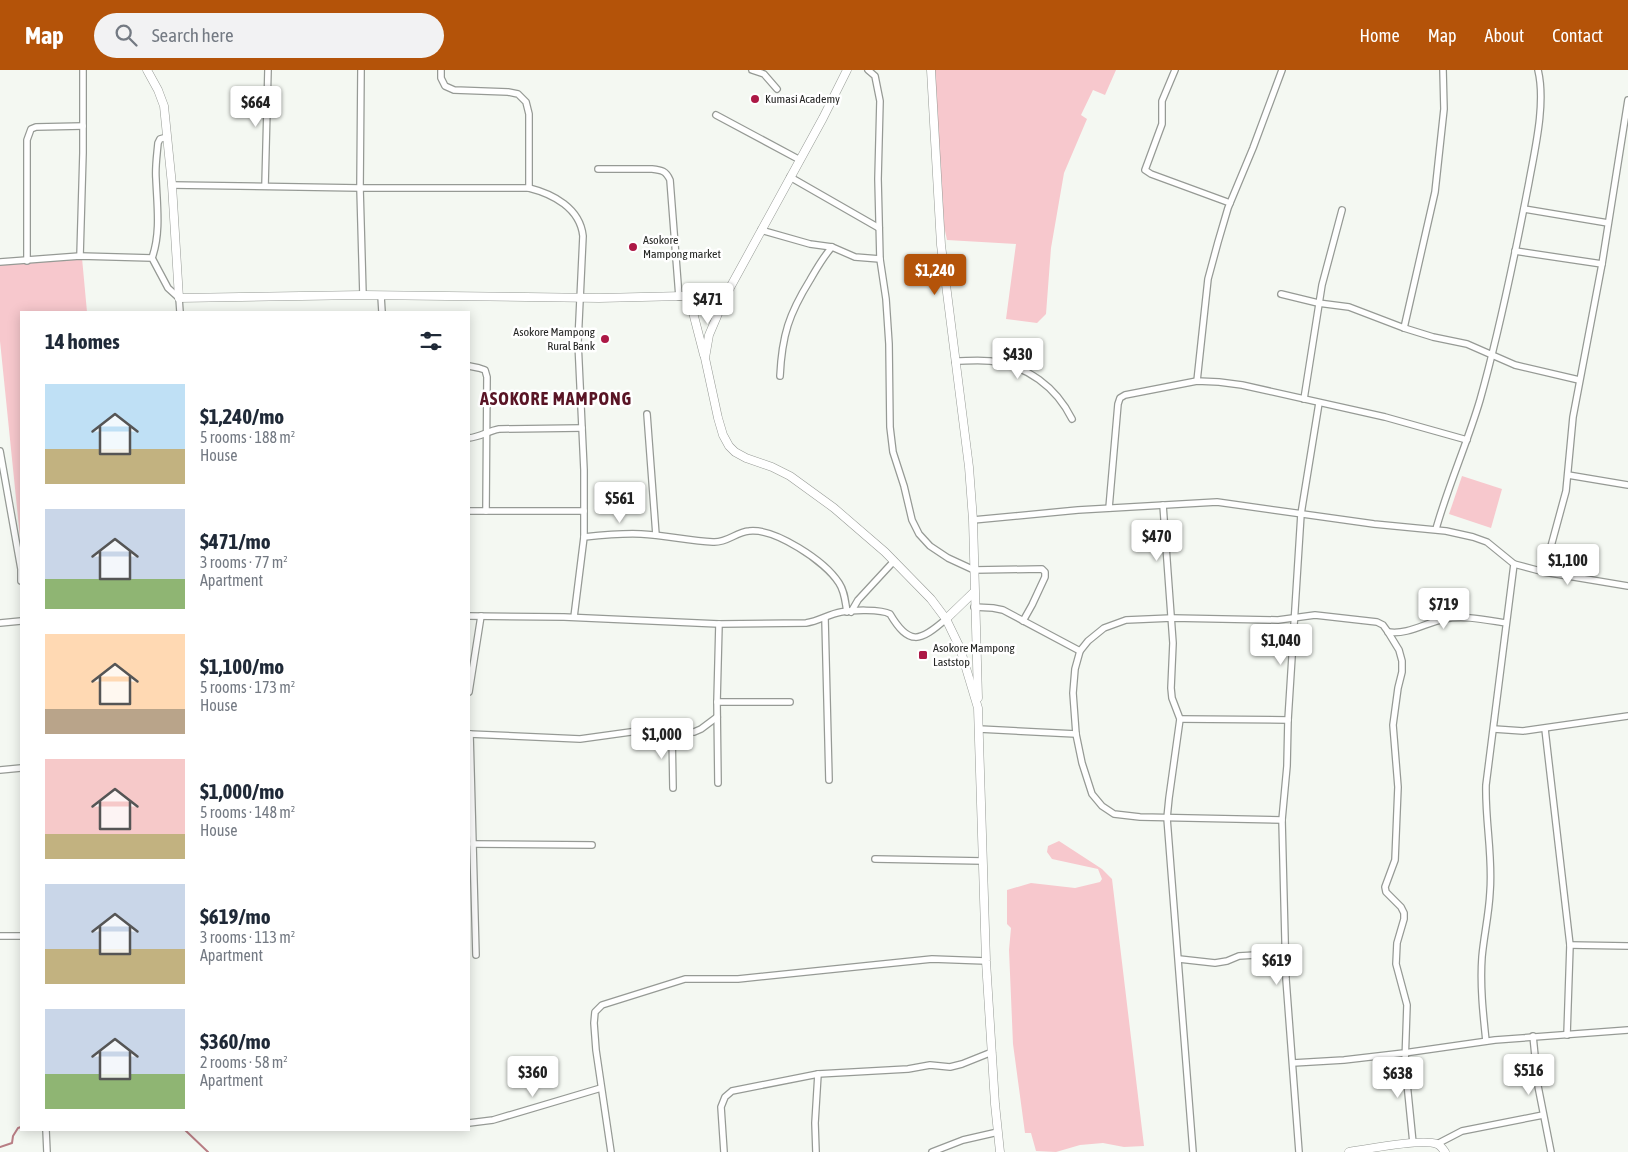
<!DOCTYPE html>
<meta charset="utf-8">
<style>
body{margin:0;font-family:"Asap Condensed",sans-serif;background:#f2f2f3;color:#1f2937;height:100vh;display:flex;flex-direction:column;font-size:19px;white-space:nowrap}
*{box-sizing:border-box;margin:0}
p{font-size:16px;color:#747a83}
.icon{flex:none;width:28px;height:28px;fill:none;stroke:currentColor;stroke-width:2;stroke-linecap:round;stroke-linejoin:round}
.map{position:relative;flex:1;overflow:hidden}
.side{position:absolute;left:20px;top:241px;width:450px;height:820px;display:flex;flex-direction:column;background:#fff;border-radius:0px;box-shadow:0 2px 12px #0003}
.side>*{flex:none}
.price{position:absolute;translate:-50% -42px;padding:0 11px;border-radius:5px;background:#fff;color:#222;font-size:16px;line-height:32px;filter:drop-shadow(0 1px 2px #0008)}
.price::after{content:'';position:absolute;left:50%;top:30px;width:15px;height:11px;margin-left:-8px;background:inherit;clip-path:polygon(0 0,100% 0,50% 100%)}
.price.current{background:#b45309;color:#fff}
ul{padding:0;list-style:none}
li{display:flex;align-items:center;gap:15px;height:125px;padding:0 25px}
li span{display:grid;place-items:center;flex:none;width:140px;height:100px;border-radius:0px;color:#555}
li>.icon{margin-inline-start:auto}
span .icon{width:60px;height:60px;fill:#fffc;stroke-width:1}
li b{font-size:21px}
h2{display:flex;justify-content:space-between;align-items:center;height:60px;padding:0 25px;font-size:21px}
header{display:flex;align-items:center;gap:30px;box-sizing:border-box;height:70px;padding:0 25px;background:#b45309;color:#fff}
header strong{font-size:24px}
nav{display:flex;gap:28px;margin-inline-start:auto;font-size:18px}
.search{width:350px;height:45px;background:#f2f2f3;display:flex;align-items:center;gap:12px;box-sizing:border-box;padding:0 18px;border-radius:28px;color:#747a83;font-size:19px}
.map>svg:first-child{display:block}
.green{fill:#f7c8cd}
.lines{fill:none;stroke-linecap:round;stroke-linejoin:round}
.stream{stroke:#b87d84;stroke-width:2}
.street-casing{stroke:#969a95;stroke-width:8}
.secondary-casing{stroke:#969a95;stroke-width:9}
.street{stroke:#fff;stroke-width:5.5}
.secondary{stroke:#fff;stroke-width:8}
.poi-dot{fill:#ac1845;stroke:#fff;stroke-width:2}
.labels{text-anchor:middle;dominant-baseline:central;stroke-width:5;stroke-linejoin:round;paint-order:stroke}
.poi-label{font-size:12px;fill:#252624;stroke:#fff;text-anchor:start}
.district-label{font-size:18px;font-weight:bold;letter-spacing:1px;fill:#591425;stroke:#fff}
</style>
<header>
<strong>Map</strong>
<div class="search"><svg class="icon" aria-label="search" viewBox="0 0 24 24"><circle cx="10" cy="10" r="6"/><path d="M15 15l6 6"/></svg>Search here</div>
<nav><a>Home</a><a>Map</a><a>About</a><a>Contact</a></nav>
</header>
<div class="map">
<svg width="1628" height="1082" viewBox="0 0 1628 1082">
<rect width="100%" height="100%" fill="#f4f8f2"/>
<!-- green -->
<g class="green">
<path d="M 934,0 L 1116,0 L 1105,25 L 1093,20 L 1081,45 L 1087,49 L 1064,103 L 1051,178 L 1046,244 L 1037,253 L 1006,249 L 1016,174 L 947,170 L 942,147 Z"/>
<path d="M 82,188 L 87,242 L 21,242 L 21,477 L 0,271 L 0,195 L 14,193 Z"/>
<path d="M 1462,406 L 1502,419 L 1491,458 L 1449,444 Z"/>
<path d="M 1059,771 L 1102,799 L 1112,809 L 1144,1076 L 1124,1077 L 1103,1073 L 1080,1075 L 1056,1082 L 1036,1081 L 1031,1063 L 1025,1063 L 1013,974 L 1009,880 L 1011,858 L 1007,854 L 1007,820 L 1031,813 L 1075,818 L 1100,812 L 1102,809 L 1098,799 L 1052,789 L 1047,782 L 1048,776 Z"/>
</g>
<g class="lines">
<!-- stream -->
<g class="stream">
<path d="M 185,1060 L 208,1082"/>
<path d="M 0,1077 L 12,1073 L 13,1066 L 18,1058 L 21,1057"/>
</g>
<defs>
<g id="street">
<path d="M 361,0 L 360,118 L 363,225"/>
<path d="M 441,0 L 441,8 L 445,16 L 454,20 L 508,22 L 518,24 L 526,32 L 529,44 L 529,118"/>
<path d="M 752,0 L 764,4 L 777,19"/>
<path d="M 868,0 L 875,6 L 880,31 L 878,109 L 880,189 L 886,229 L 889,274 L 890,357 L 893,382 L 904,416 L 912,450 L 919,464 L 930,476 L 948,488 L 974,500 L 1042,499 L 1045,502 L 1045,507 L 1032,535 L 1023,551"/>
<path d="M 1175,0 L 1162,31 L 1162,54 L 1145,100 L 1151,104 L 1230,133"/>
<path d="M 716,45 L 800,90"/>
<path d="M 598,99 L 652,99 C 662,100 666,101 670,110 L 679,227"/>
<path d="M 790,107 L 879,158"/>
<path d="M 172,115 L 360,118 L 529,118 C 553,124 580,138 583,166 L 578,272 L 584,400 L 584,467 L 574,547"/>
<path d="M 265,116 L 268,0"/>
<path d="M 1524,139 L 1608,153"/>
<path d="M 761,160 L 810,174 L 832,177 L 855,187 L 880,189"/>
<path d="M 1515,181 L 1602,194"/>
<path d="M 80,186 L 83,83 L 83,0"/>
<path d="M 152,188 C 161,163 157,135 156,109 C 155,97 157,85 158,73 L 160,69 L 167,67"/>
<path d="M 27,191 L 27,70 L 31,59 L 36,57 L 83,56"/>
<path d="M 0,192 L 80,186 L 152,188 L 168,218 L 179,228 L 180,242"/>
<path d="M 1281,224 L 1318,233 L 1349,237 L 1404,258 L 1433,267 L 1467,274 L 1515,295 L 1579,310"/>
<path d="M 381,226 L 382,242"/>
<path d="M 1404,258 L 1435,122 L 1444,39 L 1443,0"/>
<path d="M 955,291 C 966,291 978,290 990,291 C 1027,295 1056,317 1072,349"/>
<path d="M 469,296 L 479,298 L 485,300 L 487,307 L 486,441"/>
<path d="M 780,306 C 782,265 789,244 810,210 C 817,198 823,187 832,177"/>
<path d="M 1197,311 L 1208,209 L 1218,172 L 1228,138 L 1253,78 L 1282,0"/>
<path d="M 1304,329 L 1322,215 L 1342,140"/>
<path d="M 647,344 L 656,465"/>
<path d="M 469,368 C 480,367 488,361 499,359 L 582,358"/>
<path d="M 0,381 L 21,499 L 21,511"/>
<path d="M 1568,405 L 1628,415"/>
<path d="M 1163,435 L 1173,573 L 1171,618 L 1172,628 L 1180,649 L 1169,728 L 1167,748 L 1193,1082"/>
<path d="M 1109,438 L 1118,334 L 1120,328 L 1125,325 L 1197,311 L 1219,312 L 1242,315 L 1385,347 L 1467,370"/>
<path d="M 469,441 L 584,441"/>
<path d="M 973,450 L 1078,440 L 1217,432 L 1374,454 L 1446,461 L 1473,467 L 1487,472 L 1514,494 L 1486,715 C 1485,751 1493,786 1490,822 C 1489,844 1484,865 1482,887 C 1480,915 1483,943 1486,971"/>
<path d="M 1436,459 C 1448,416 1467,374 1480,330 C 1500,259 1515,185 1529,112 C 1535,79 1546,33 1538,0"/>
<path d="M 584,467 C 603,465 622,463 641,464 C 665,465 689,471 713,472 C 727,473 736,462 749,461 C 775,458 825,491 839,513 C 845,522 845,531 847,542"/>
<path d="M 1514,494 L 1544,502 L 1628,516"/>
<path d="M 1544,502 L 1566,421 L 1573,347 L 1602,194 L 1628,30"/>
<path d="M 974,537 L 993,538 L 1003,540 L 1080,581"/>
<path d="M 851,542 L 858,530 L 894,491"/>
<path d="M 469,546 L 564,547 L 719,554 L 806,553 C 819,551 829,544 841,542 C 852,540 881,539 890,544 C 909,576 920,572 946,549"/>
<path d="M 825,549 L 829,710"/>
<path d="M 0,553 L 21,551"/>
<path d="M 1388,562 C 1408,565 1425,553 1444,549 C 1465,545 1486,550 1506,553"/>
<path d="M 469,622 L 481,546"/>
<path d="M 717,632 L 790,632"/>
<path d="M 1180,649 L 1288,650"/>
<path d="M 979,659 L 1076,664"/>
<path d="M 1494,659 L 1523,661 L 1628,646"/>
<path d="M 1545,659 L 1570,875 L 1567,965"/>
<path d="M 672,662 L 673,718"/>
<path d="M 469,664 L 580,669 L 645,660 L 694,662 L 701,659 L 717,647"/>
<path d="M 470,664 L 476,885"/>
<path d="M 0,700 L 21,698"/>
<path d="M 718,713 L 717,632 L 719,554"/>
<path d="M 1282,750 L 1140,747 L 1114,744 L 1102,736 L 1092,724 L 1082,693 L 1076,664 L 1073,623 L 1075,599 L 1080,581 L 1088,571 L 1104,558 L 1126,550 L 1172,548 L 1278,550 L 1315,545 L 1377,552 L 1383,555 L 1388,562 L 1399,580 L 1402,591 L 1402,602 L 1398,618 L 1393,655 L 1398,717 L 1395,790 L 1385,817 L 1386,822 L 1401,837 L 1404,843 L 1404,849 L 1397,873 L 1396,894 L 1407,935 L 1405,993 L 1413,1073"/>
<path d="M 473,774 L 592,775"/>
<path d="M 875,789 L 983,791"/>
<path d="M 0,866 L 21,866"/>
<path d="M 1570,875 L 1628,876"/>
<path d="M 1179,889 L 1215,893 L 1227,891 L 1239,886 L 1286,883"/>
<path d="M 1533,966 L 1538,1016 L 1551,1082"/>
<path d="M 1293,993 L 1344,990 L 1404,983 L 1495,970 L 1628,960"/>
<path d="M 469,1053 L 493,1050 L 601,1018"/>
<path d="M 46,1060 L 47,1082"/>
<path d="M 1437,1074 L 1462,1061 L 1543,1045"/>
<path d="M 611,1082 L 596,980 L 594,953 L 595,942 L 602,935 L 685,909 L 738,909 L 932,889 L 986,891"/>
<path d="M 724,1082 L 721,1037 L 725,1027 L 732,1021 L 818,1004 L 908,999 L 930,995 L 950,997 L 962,994 L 992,982"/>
<path d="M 816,1082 L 815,1053 L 818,1004"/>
<path d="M 932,1082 L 963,1070 L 998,1062"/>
<path d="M 1299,1082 L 1286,909 L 1282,750 L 1287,696 L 1288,650 L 1301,444 L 1319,333"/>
</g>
<g id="secondary">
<path d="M 147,0 L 158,20 L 164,36 L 172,115 L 179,228 L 363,225 L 599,228 L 726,225"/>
<path d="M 847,0 L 823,48 L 726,225 L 709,265 L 705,288 L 718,348 L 723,365 L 729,376 L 735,382 L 746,388 L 772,397 L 790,406 L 834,438 L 885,482 L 931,529 L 946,549 L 960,578 L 978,638 L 986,891 L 995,1034 L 1000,1082"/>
<path d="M 931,0 L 941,175 L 969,397 L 973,450 L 978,628"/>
<path d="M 689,227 L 704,285"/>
<path d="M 946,549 L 974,522"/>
<path d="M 1349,1082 C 1366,1079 1422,1068 1437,1074 C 1440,1075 1443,1079 1445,1082"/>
</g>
</defs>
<!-- street casing -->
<use href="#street" class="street-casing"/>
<!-- secondary casing -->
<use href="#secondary" class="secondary-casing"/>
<!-- street -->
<use href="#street" class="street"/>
<!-- secondary -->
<use href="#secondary" class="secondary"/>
</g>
<!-- markers -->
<g class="poi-dot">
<circle cx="755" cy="29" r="5"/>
<circle cx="633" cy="177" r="5"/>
<circle cx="605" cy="269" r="5"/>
<rect x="918" y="580" width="10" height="10" rx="2.5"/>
</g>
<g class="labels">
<!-- poi labels -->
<g class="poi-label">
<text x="765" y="29">Kumasi Academy</text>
<text x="643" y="170">Asokore<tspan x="643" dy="14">Mampong market</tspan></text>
<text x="595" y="262" text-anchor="end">Asokore Mampong<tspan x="595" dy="14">Rural Bank</tspan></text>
<text x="933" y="578">Asokore Mampong<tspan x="933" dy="14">Laststop</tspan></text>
</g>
<!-- district labels -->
<g class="district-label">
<text x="556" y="328">ASOKORE MAMPONG</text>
</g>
</g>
</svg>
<b class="price" style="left:256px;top:58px">$664</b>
<b class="price current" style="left:935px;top:226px">$1,240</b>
<b class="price" style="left:708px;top:255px">$471</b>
<b class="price" style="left:1018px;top:310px">$430</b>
<b class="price" style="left:620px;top:454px">$561</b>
<b class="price" style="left:1157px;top:492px">$470</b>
<b class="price" style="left:1568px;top:516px">$1,100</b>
<b class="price" style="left:1444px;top:560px">$719</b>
<b class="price" style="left:1281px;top:596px">$1,040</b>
<b class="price" style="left:662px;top:690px">$1,000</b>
<b class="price" style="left:1277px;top:916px">$619</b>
<b class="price" style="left:1529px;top:1026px">$516</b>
<b class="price" style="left:533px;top:1028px">$360</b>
<b class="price" style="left:1398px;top:1029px">$638</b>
<section class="side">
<h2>14 homes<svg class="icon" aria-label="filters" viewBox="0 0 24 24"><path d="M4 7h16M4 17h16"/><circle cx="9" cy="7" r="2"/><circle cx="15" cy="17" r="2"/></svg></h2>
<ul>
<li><span style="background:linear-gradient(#bfe0f5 65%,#c2b280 0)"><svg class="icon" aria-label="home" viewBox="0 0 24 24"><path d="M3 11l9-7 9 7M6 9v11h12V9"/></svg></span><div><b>$1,240/mo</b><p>5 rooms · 188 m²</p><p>House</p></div></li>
<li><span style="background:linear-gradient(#c9d6e8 70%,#8fb573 0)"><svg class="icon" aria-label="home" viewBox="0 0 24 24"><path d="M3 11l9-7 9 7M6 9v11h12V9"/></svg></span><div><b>$471/mo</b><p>3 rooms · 77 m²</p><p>Apartment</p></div></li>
<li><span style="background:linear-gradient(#ffd9b3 75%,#b9a48a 0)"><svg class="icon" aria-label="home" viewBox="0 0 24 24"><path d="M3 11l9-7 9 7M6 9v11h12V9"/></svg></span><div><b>$1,100/mo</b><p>5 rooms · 173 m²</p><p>House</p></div></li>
<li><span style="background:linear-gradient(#f6c9c9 75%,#c2b280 0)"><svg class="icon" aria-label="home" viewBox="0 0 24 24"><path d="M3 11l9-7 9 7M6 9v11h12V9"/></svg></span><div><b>$1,000/mo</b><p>5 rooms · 148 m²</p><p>House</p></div></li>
<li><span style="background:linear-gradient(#c9d6e8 65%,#c2b280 0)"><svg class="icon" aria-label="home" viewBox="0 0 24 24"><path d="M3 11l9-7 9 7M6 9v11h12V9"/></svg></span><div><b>$619/mo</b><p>3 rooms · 113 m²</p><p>Apartment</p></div></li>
<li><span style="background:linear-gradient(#c9d6e8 65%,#8fb573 0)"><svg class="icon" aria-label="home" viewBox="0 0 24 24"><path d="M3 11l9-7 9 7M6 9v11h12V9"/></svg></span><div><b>$360/mo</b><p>2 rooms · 58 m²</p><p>Apartment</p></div></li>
</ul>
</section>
</div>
